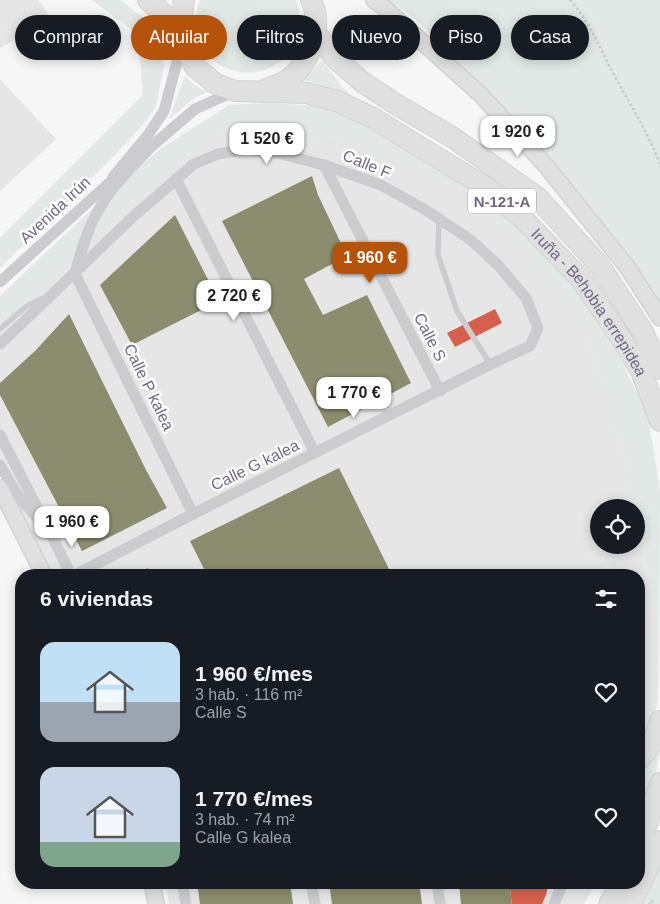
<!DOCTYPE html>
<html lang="es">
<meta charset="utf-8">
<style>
body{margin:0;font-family:Helvetica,sans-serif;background:#242831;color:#f1f3f6;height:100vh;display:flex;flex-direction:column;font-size:19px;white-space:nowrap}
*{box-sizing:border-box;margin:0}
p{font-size:16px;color:#9ea1a6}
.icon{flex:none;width:28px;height:28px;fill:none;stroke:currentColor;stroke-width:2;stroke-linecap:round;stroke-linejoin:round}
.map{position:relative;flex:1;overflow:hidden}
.side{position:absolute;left:15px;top:569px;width:630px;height:320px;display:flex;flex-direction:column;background:#171b24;border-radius:20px;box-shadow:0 2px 12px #0003}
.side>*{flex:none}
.banner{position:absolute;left:15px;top:15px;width:630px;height:45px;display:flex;gap:10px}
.fabs{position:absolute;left:590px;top:499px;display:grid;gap:10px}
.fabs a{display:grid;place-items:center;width:55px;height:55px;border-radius:50%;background:#171b24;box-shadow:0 2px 12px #0003;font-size:25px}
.price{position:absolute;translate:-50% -42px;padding:0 11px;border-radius:10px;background:#fff;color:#222;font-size:16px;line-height:32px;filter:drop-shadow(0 1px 2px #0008)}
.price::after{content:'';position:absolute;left:50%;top:30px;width:15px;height:11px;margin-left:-8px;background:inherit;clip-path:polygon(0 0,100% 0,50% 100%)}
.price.active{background:#b45309;color:#fff}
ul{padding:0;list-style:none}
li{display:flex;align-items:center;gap:15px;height:125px;padding:0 25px}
li span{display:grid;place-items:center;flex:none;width:140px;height:100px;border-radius:15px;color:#555}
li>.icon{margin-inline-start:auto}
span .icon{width:60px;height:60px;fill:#fffc;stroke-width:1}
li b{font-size:21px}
h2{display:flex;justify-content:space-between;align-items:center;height:60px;padding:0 25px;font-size:21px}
.pill{padding:0 18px;border-radius:22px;background:#171b24;box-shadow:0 2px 12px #0003;font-size:18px;line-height:45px}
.pill.active{background:#b45309;color:#fff}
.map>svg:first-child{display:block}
.built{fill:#e6e6e7}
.green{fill:#e2e8e6}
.shops{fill:#d6604d}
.industry{fill:#8c8c6e}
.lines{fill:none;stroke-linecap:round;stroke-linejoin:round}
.stream{stroke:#d7d5dd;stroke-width:4}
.secondary-casing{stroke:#d3d3d4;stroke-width:18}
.highway-casing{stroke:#d3d3d4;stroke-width:22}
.path{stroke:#cac9ca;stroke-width:2.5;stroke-dasharray:2.5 2.5;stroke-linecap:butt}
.lane{stroke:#ccccce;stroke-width:5.5}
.street{stroke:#ccccce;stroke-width:11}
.secondary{stroke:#e0e0e1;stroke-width:15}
.highway{stroke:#e0e0e1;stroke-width:20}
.labels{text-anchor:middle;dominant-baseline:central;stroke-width:5;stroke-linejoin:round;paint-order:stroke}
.shield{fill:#fff;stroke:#9e95a9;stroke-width:1}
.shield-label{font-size:15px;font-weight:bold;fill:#746784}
.street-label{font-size:16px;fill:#746784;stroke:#fff}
</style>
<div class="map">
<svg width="660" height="904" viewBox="0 0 660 904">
<rect width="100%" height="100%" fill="#f5f6f5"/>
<!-- built -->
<g class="built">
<path d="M 0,0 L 38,0 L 52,19 L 0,48 Z"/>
<path d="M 0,79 L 56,139 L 0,191 Z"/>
<path d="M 216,133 L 293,139 L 340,136 L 473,195 L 581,315 L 628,470 L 635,507 L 599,508 L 599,545 L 636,545 L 636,515 L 659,638 L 658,700 L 639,781 L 639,575 L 49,575 L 0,475 L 0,320 L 26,286 Z"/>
<path d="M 166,883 L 596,883 L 584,904 L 169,904 Z"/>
</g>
<!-- green -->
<g class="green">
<path d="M 92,0 L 120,0 L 144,18 L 156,38 L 164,66 L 156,106 L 141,127 L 111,159 L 0,268 L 0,238 L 143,95 L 138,34 Z"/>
<path d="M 200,0 L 296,0 C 301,11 301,22 299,34 C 297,44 290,53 283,59 C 253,86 203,70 196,30 C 194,20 197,10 200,0 Z"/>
<path d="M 388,0 L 660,0 L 660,321 L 656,310 L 658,300 L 476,79 L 414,18 Z"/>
<path d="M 322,60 L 343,88 L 356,100 L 321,85 L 304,81 Z"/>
<path d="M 185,76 L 194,85 L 208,92 L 194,98 L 169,119 Z"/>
<path d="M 266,103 L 335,107 L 385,134 L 479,193 L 564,265 L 611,339 L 648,416 L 660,490 L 659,638 L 636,515 L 636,508 L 635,507 L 628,470 L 581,315 L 473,195 L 340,136 L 293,139 L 216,133 L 124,207 L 80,257 L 6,324 L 0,328 L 0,296 L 109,193 L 160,149 L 229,105 Z"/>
<path d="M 660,743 C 660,769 648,798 639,823 L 639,771 L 649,762 Z"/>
<path d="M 660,843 L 660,904 L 632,904 Z"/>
</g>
<!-- shops -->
<g class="shops">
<path d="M 495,309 L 502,323 L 455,347 L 447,333 Z"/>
<path d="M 509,882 L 549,882 L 546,895 L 542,904 L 512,904 Z"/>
</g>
<!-- industry -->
<g class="industry">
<path d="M 312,176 L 318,195 L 347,256 L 304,279 L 323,315 L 367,295 L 411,383 L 328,427 L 222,221 Z"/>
<path d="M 175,215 L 219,301 L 132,345 L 100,285 Z"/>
<path d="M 69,314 L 146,470 L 167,508 L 82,551 L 0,395 L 0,383 L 35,351 Z"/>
<path d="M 339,468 L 389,569 L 376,575 L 207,575 L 190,541 Z"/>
<path d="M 148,568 L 152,575 L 134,575 Z"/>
<path d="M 197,882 L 290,882 L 293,904 L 200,904 Z"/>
<path d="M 329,882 L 419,882 L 422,904 L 332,904 Z"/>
<path d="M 459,882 L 509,882 L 512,904 L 461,904 Z"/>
</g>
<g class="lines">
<!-- stream -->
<path class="stream" d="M 650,904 L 652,901"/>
<defs>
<g id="secondary">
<path d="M 374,0 L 387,10 L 481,95 L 547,167 L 628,268 L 660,318"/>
<path d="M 0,488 L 44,575"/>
<path d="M 152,882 L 156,904"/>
</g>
<g id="highway">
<path d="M 148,0 L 180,29"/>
<path id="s1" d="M 184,0 L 180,29 L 182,41 L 195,67 L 216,84 L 235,91 L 306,93 L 337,101 L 373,118 L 487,188 L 522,218 L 580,278 L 621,338 L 641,371 L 660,421"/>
<path d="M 316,33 L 336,59 L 361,81 L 394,103 L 452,137 L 537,197 L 599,265 L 643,332 L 660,369"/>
<path d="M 266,89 C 271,87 279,85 284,82 C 310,67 324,27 311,0"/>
<path d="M 639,760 L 653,743 L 660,721"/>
<path d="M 639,843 L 648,821 L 660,783"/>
<path d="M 609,904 L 621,882"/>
<path d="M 630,904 L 642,881 L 660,841"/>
</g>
</defs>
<!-- secondary casing -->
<use href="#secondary" class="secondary-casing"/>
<!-- highway casing -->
<use href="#highway" class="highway-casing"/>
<!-- path -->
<path class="path" d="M 570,0 C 590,22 600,49 614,75 C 630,105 648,132 660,164"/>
<!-- lane -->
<g class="lane">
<path d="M 439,219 L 438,255 L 457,311 L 490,364"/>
<path d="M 0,329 L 27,306 L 43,298"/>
</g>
<!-- street -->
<g class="street">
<path d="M 150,148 C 135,164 118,180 106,198 C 90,221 82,247 75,274 L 193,514"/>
<path d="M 144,153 L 195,109 L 235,91"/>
<path d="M 324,165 L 440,391"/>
<path d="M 113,177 L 148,135 L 164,111 L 182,43"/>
<path d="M 176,179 L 315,453"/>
<path d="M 0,282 L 120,173"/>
<path d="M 0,344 L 134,216 L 194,164 L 218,154 L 247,149 L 278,153 L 324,165 L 381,185 L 424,209 L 471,240 L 498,265 L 526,298 L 538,328 L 530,346 L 491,364 L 189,516 L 75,575"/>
<path d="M 0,435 L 42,517"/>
<path d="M 0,465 L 18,496 L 50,532 L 71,575"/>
<path d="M 182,882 L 186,904"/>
<path d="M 311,882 L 315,904"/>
<path d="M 437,882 L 440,904"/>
<path d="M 554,904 L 563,882"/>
</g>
<!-- secondary -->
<use href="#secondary" class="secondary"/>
<!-- highway -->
<use href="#highway" class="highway"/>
</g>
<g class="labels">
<!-- shield labels -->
<rect class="shield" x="468" y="188.5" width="68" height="25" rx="4"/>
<g class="shield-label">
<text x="502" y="201">N-121-A</text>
</g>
<!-- street labels -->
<g class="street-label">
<text transform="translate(367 164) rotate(22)">Calle F</text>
<text transform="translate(55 210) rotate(-43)">Avenida Irún</text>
<text stroke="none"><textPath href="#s1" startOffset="549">Iruña - Behobia errepidea</textPath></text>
<text transform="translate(430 337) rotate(63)">Calle S</text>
<text transform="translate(149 387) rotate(64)">Calle P kalea</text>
<text transform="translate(255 465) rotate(-26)">Calle G kalea</text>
</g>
</g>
</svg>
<div class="fabs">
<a><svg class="icon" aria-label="locate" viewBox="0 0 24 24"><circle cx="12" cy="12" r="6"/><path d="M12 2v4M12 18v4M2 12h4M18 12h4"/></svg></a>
</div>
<b class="price" style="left:518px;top:158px">1 920 €</b>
<b class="price" style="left:267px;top:165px">1 520 €</b>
<b class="price active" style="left:370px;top:284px">1 960 €</b>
<b class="price" style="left:234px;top:322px">2 720 €</b>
<b class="price" style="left:354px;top:419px">1 770 €</b>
<b class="price" style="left:72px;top:548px">1 960 €</b>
<div class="banner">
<a class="pill">Comprar</a>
<a class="pill active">Alquilar</a>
<a class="pill">Filtros</a>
<a class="pill">Nuevo</a>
<a class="pill">Piso</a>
<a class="pill">Casa</a>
</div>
<section class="side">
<h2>6 viviendas<svg class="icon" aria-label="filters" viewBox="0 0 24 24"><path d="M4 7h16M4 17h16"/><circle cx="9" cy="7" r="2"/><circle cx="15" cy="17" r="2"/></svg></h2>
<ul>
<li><span style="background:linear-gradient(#bfe0f5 60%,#9aa5b1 0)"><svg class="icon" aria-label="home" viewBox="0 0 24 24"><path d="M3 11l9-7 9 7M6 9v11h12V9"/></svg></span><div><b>1 960 €/mes</b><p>3 hab. · 116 m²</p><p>Calle S</p></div><svg class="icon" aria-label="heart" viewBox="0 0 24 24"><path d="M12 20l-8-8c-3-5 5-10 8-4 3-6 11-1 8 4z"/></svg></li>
<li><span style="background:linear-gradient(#c9d6e8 75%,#7fa58c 0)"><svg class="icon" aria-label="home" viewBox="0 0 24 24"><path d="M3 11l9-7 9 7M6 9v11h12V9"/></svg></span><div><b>1 770 €/mes</b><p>3 hab. · 74 m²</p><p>Calle G kalea</p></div><svg class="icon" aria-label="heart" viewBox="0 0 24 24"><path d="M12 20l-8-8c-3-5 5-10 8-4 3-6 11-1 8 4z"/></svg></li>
</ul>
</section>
</div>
